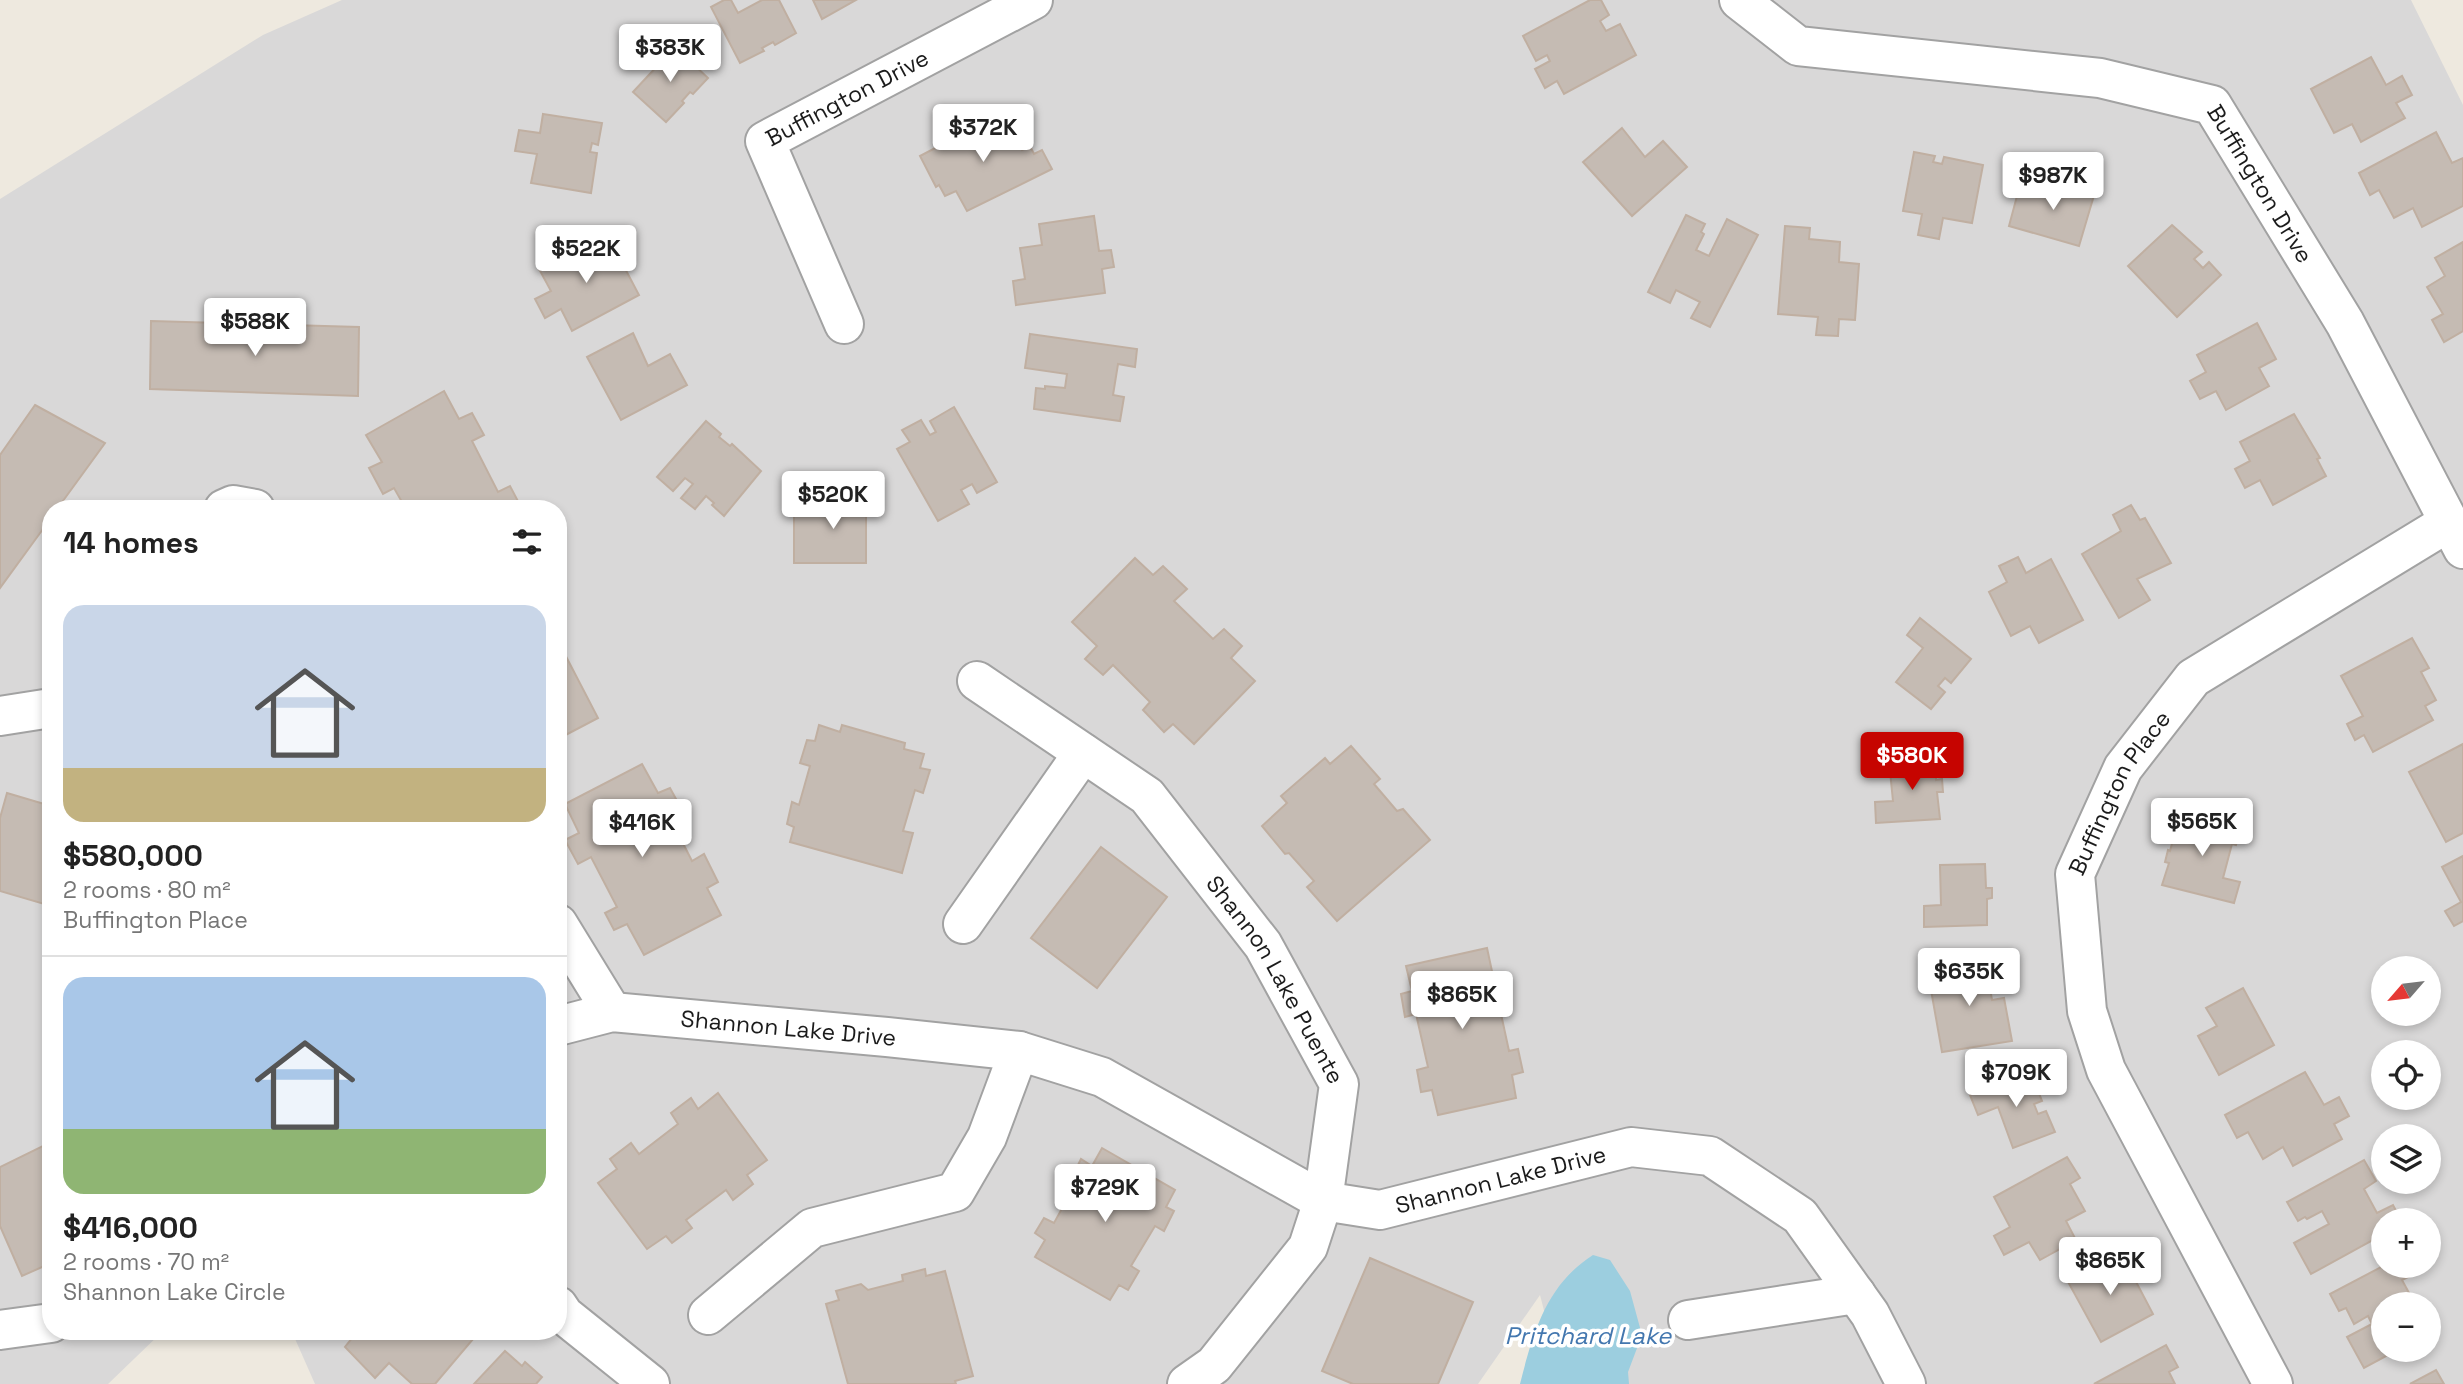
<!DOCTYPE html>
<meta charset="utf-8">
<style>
body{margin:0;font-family:"Space Grotesk",sans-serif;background:#f6f6f6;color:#222;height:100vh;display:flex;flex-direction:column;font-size:26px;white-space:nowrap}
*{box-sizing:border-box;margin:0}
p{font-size:23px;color:#767676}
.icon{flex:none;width:38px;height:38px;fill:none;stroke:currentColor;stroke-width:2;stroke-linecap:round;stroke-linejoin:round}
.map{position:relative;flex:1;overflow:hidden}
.sheet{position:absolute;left:42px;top:500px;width:525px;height:840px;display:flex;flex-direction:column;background:#fff;border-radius:28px;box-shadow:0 4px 10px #0003}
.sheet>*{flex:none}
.needle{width:46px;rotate:242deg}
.buttons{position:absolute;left:2371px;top:956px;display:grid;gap:14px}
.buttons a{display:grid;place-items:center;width:70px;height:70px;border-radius:50%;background:#fff;box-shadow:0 4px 10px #0003;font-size:35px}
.price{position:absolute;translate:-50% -60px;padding:0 16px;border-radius:7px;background:#fff;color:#222;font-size:23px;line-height:46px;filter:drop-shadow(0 2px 4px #0008)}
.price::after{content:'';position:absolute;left:50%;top:42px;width:21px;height:16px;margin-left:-10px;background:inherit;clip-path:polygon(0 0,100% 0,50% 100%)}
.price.on{background:#c60400;color:#fff}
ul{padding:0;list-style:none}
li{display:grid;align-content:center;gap:14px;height:371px;padding:0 21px}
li+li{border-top:2px solid #e0e0e0}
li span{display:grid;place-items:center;height:217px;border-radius:21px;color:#555}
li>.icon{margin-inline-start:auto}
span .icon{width:126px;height:126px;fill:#fffc;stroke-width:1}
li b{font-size:30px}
h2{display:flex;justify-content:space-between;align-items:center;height:84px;padding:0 21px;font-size:30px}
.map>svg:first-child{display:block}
.residential{fill:#d9d8d8;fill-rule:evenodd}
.water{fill:#9ccedf}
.building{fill:#c5bbb3;stroke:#c0afa1;stroke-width:2}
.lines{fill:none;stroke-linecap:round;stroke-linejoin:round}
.minor-casing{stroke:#a2a2a2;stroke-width:42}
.minor{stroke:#fff;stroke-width:38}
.labels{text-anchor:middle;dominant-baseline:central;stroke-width:7;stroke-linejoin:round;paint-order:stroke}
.street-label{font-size:23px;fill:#1b1b1b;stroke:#fff}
.water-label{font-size:24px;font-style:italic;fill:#4377af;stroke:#fff}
</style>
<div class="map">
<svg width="2463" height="1384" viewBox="0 0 2463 1384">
<rect width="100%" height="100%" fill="#eee9df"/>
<!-- residential -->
<path class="residential" d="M 342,0 L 2411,0 L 2463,105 L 2463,1384 L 1563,1384 L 1540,1295 L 1478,1384 L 315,1384 L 292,1332 L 558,1332 L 558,509 L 51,509 L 51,1332 L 162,1332 L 108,1384 L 0,1384 L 0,199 L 263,35 ZM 2384,968 L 2429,968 L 2429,1013 L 2384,1013 ZM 2384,1052 L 2429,1052 L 2429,1097 L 2384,1097 ZM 2384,1136 L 2429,1136 L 2429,1181 L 2384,1181 ZM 2384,1220 L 2429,1220 L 2429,1265 L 2384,1265 ZM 2384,1304 L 2429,1304 L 2429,1349 L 2384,1349 Z"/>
<!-- water -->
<path class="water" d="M 1593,1255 L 1610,1260 L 1630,1291 L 1642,1335 L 1628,1372 L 1629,1384 L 1520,1384 C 1533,1333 1546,1285 1593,1255 Z"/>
<!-- building -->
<g class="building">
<path d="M 724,0 L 731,0 L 738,13 L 762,0 L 779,0 L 796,33 L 775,45 L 773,42 L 762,48 L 764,51 L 740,63 L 711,7 Z"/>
<path d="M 813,0 L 856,0 L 822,19 Z"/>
<path d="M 1590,0 L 1601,0 L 1609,15 L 1600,21 L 1606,31 L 1620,24 L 1636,55 L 1564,94 L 1557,81 L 1545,88 L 1535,69 L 1550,61 L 1547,55 L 1536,61 L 1523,36 Z"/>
<path d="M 675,47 L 708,78 L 693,94 L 690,92 L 682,101 L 684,103 L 666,122 L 633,92 Z"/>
<path d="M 2371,57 L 2386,85 L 2402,76 L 2412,95 L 2396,103 L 2405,118 L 2361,142 L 2352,124 L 2334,133 L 2311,89 Z"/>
<path d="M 543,114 L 602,123 L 598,145 L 592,143 L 590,152 L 597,153 L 591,193 L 531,183 L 537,154 L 515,151 L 519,130 L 540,133 Z"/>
<path d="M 1000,114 L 1018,148 L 1020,147 L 1022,150 L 1030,146 L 1034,154 L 1042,150 L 1052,169 L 967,211 L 956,191 L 945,196 L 939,185 L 936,187 L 920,156 Z"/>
<path d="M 1622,128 L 1645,157 L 1663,141 L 1687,167 L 1632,216 L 1583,162 Z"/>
<path d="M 2436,132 L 2452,163 L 2463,158 L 2463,206 L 2422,227 L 2413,208 L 2394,218 L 2379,190 L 2370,195 L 2359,173 Z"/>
<path d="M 1914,152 L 1935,156 L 1933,162 L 1942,164 L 1944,157 L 1983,165 L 1972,223 L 1943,218 L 1939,239 L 1918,235 L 1922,214 L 1903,211 Z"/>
<path d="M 2021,181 L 2059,191 L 2061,183 L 2095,192 L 2079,246 L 2009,226 Z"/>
<path d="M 1686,215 L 1705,224 L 1701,232 L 1704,234 L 1696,250 L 1709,256 L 1727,219 L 1758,235 L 1710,327 L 1691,318 L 1700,302 L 1676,290 L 1670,303 L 1648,292 Z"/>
<path d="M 1094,216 L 1099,251 L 1111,250 L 1114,267 L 1102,269 L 1105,293 L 1016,305 L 1013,281 L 1025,279 L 1020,248 L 1042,245 L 1039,224 Z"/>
<path d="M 2172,225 L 2202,252 L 2194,259 L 2203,268 L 2209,262 L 2221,275 L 2177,317 L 2128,266 Z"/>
<path d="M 1785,226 L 1810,228 L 1809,239 L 1840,242 L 1839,262 L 1859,264 L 1855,320 L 1839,319 L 1838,336 L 1816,335 L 1818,317 L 1778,314 Z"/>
<path d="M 601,236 L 616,264 L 621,261 L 639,295 L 572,331 L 561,309 L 545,318 L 535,299 L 551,291 L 539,269 Z"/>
<path d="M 2463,242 L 2463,331 L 2444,342 L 2432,320 L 2443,314 L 2427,287 L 2445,276 L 2435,258 Z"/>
<path d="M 151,321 L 359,327 L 358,396 L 150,389 Z"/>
<path d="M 2257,323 L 2276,359 L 2259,368 L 2269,386 L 2226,410 L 2216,391 L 2200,399 L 2190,381 L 2206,372 L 2197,355 Z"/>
<path d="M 633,333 L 648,366 L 670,354 L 687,385 L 621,420 L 587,357 Z"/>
<path d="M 1030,334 L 1137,349 L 1135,367 L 1118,364 L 1113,395 L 1124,397 L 1120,421 L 1034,409 L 1036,388 L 1045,389 L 1045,386 L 1065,388 L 1067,374 L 1025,368 Z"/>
<path d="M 444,391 L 459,419 L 472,413 L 484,435 L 472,441 L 498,492 L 510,486 L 520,505 L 512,509 L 406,509 L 394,488 L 383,494 L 369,468 L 382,462 L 366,435 Z"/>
<path d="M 35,405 L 105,443 L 57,509 L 51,509 L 51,518 L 0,588 L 0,455 Z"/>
<path d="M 954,407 L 997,482 L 977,493 L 972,484 L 961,490 L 969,504 L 938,521 L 897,449 L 910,442 L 902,430 L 921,420 L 930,435 L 936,432 L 930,421 Z"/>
<path d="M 2294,414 L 2320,458 L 2317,459 L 2326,476 L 2273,505 L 2260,480 L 2245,488 L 2235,469 L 2250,461 L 2240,442 Z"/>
<path d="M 706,421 L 721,434 L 719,437 L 730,446 L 732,444 L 761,471 L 724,516 L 712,505 L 714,503 L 706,496 L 695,509 L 681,498 L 693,484 L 685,478 L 673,491 L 657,477 Z"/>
<path d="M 831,489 L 866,489 L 866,563 L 794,563 L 794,512 L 832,514 Z"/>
<path d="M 2131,505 L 2140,520 L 2145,518 L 2171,563 L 2137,579 L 2150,600 L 2119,618 L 2082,554 L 2121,531 L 2113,515 Z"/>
<path d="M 2018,557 L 2026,573 L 2051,559 L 2083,620 L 2039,643 L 2030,626 L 2011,636 L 1989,592 L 2007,582 L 1999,566 Z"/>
<path d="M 1135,558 L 1153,575 L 1163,566 L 1187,589 L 1174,601 L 1213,639 L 1224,629 L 1242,646 L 1231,658 L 1255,681 L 1194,744 L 1173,724 L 1164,732 L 1143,710 L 1150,702 L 1113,665 L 1103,675 L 1085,659 L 1097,646 L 1072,622 Z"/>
<path d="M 1920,618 L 1971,659 L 1951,683 L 1945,678 L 1938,686 L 1945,692 L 1931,709 L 1896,682 L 1923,648 L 1907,635 Z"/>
<path d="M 2412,638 L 2429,668 L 2421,672 L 2436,700 L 2425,706 L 2433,720 L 2373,752 L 2364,735 L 2355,740 L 2347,724 L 2363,716 L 2341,676 Z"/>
<path d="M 558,641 L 598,718 L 558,739 Z"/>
<path d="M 819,725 L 840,732 L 842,725 L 905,743 L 904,749 L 924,754 L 920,768 L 930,770 L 923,793 L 915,790 L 903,831 L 913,833 L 902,873 L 790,842 L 794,827 L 787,824 L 792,802 L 799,805 L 810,766 L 800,763 L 807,740 L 815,741 Z"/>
<path d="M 2463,744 L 2463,833 L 2446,842 L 2409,772 Z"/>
<path d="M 1351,746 L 1380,779 L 1374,784 L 1397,811 L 1403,809 L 1430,840 L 1337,921 L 1307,887 L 1314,881 L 1289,853 L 1285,854 L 1262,826 L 1287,803 L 1281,796 L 1325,758 L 1330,764 Z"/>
<path d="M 1935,757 L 1936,780 L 1942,779 L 1943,792 L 1937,792 L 1940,819 L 1876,823 L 1875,802 L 1893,801 L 1889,761 Z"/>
<path d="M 642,764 L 658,793 L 670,788 L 681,808 L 668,814 L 692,861 L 704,854 L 718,882 L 707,888 L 721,915 L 644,955 L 627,924 L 614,930 L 605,913 L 617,907 L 591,857 L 578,864 L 565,840 L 579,833 L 565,804 Z"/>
<path d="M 7,793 L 51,806 L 51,906 L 0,891 L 0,818 Z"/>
<path d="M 2182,812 L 2240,828 L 2236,845 L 2232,844 L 2223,878 L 2240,882 L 2234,903 L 2162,885 L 2169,863 L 2165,862 L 2168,850 L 2170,851 L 2175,832 L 2177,832 Z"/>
<path d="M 1101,847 L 1167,897 L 1097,988 L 1031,938 Z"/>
<path d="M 2463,856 L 2463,921 L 2454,926 L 2445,911 L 2461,902 L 2442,867 Z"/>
<path d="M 1985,864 L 1986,888 L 1992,888 L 1992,898 L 1987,899 L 1987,925 L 1924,927 L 1924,906 L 1941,905 L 1940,865 Z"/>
<path d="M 1487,948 L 1493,976 L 1505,973 L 1510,998 L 1498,1000 L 1509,1051 L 1518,1049 L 1523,1072 L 1512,1075 L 1516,1098 L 1438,1115 L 1432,1090 L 1421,1092 L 1417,1070 L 1428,1067 L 1416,1014 L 1405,1017 L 1401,994 L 1412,991 L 1406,966 Z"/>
<path d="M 1994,962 L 1998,981 L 1989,982 L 1992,1000 L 2004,998 L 2012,1041 L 1942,1052 L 1928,973 Z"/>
<path d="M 2243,988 L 2274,1045 L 2219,1075 L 2198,1036 L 2217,1026 L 2206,1008 Z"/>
<path d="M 2030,1071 L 2042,1101 L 2034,1104 L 2038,1114 L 2046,1111 L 2055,1132 L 2013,1148 L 1998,1107 L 1978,1115 L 1970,1095 Z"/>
<path d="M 2305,1072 L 2324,1105 L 2339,1097 L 2349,1116 L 2334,1124 L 2342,1139 L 2293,1166 L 2283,1147 L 2263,1159 L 2248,1132 L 2237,1138 L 2225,1115 Z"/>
<path d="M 718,1093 L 767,1160 L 747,1175 L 753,1184 L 733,1200 L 726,1190 L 686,1220 L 692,1228 L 672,1243 L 666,1236 L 647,1249 L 598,1183 L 617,1169 L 610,1159 L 631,1143 L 639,1154 L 678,1124 L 671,1113 L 691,1098 L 698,1109 Z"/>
<path d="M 51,1142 L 51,1263 L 22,1276 L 0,1226 L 0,1167 Z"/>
<path d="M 1102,1148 L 1175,1190 L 1166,1207 L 1174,1211 L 1164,1231 L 1155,1226 L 1131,1266 L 1139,1271 L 1128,1290 L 1119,1285 L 1110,1300 L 1035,1257 L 1045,1240 L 1035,1233 L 1044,1218 L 1054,1223 L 1079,1178 L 1073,1175 L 1081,1159 L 1092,1166 Z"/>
<path d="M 2067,1157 L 2080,1178 L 2070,1184 L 2085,1211 L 2066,1221 L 2076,1240 L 2040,1260 L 2029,1242 L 2004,1255 L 1994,1236 L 2010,1227 L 1994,1197 Z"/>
<path d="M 2364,1160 L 2376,1181 L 2364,1189 L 2377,1213 L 2393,1205 L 2401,1220 L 2384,1220 L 2384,1234 L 2311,1274 L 2294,1243 L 2329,1224 L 2322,1211 L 2307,1219 L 2305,1217 L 2298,1221 L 2287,1202 Z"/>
<path d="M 2120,1252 L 2130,1270 L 2124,1274 L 2128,1282 L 2134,1278 L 2153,1314 L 2101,1342 L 2067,1280 Z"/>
<path d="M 1370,1258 L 1473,1302 L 1438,1384 L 1353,1384 L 1322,1371 Z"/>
<path d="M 2385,1265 L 2415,1265 L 2418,1272 L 2402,1280 L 2415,1304 L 2384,1304 L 2384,1349 L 2399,1349 L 2364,1368 L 2347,1337 L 2372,1324 L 2368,1316 L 2354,1324 L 2346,1308 L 2339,1311 L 2330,1294 Z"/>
<path d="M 925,1269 L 926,1276 L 945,1271 L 973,1376 L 955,1381 L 956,1384 L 848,1384 L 826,1304 L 839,1300 L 836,1291 L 861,1284 L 868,1290 L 903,1281 L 902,1275 Z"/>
<path d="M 357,1332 L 479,1332 L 435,1384 L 412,1384 L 389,1363 L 375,1378 L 345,1347 Z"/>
<path d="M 2166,1345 L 2178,1367 L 2169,1372 L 2175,1384 L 2094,1384 Z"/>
<path d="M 505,1351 L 522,1366 L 525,1362 L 542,1377 L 536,1384 L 474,1384 Z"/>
<path d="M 2436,1370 L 2444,1384 L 2410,1384 Z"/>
</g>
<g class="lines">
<defs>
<g id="minor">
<path id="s1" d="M 1739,0 L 1798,46 L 2100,78 L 2212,105 L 2345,323 L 2463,549"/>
<path id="s2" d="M 844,324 L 765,141 L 1033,0"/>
<path d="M 224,509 L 233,505 L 255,509"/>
<path id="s3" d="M 977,681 L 1147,796 L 1263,945 L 1339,1084 L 1323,1201 L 1308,1247 L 1214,1365 L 1187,1384"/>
<path d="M 0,716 L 51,708"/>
<path d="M 558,924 L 612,1012"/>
<path d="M 963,924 L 1083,753"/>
<path id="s4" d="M 558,1026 L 612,1012 L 887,1037 L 1019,1051"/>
<path d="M 558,1306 L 564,1315 L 650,1384"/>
<path id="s5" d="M 708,1315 L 812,1228 L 955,1192 L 987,1137 L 1019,1051 L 1102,1077 L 1323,1201 L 1380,1210 L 1631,1147 L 1710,1156 L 1800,1216 L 1870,1314 L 1906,1384"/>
<path d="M 1688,1320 L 1856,1294"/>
<path d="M 0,1330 L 51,1323"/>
<path id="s6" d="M 2273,1384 L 2106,1070 L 2087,1011 L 2075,874 L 2123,768 L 2193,678 L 2449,522"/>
</g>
</defs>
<!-- minor casing -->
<use href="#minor" class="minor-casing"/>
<!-- minor -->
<use href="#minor" class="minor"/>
</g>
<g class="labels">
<!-- street labels -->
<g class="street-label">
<text stroke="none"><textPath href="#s2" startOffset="292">Buffington Drive</textPath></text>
<text stroke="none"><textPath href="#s1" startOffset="586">Buffington Drive</textPath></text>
<text stroke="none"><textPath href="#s6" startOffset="648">Buffington Place</textPath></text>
<text stroke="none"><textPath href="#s3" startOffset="430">Shannon Lake Puente</textPath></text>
<text stroke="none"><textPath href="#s4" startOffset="233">Shannon Lake Drive</textPath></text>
<text stroke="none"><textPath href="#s5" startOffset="961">Shannon Lake Drive</textPath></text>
</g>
<!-- water labels -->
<g class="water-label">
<text x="1588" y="1335">Pritchard Lake</text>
</g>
</g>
</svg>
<div class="buttons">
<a><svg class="needle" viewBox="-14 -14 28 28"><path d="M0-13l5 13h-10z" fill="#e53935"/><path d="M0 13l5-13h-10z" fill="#767676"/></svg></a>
<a><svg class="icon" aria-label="locate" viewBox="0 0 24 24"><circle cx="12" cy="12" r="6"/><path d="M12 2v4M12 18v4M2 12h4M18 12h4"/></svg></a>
<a><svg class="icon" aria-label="layers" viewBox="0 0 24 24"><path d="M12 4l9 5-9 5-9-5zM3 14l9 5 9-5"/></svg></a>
<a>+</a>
<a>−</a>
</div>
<b class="price" style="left:670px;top:84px">$383K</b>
<b class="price" style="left:983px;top:164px">$372K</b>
<b class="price" style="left:2053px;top:212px">$987K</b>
<b class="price" style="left:586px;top:285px">$522K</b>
<b class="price" style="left:255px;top:358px">$588K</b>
<b class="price" style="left:833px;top:531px">$520K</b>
<b class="price on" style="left:1912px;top:792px">$580K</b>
<b class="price" style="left:2202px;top:858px">$565K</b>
<b class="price" style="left:642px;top:859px">$416K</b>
<b class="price" style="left:1969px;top:1008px">$635K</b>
<b class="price" style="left:1462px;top:1031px">$865K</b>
<b class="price" style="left:2016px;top:1109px">$709K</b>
<b class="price" style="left:1105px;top:1224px">$729K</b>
<b class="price" style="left:2110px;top:1297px">$865K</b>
<section class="sheet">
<h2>14 homes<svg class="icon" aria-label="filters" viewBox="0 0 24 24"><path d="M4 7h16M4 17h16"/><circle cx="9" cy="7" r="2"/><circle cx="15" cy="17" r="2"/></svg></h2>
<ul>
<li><span style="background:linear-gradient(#c9d6e8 75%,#c2b280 0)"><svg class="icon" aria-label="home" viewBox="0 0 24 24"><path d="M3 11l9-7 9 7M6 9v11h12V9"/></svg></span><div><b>$580,000</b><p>2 rooms · 80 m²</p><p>Buffington Place</p></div></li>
<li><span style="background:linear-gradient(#a9c7e8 70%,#8fb573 0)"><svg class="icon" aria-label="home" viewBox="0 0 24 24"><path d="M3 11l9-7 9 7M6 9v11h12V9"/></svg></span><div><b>$416,000</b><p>2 rooms · 70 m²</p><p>Shannon Lake Circle</p></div></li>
</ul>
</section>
</div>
